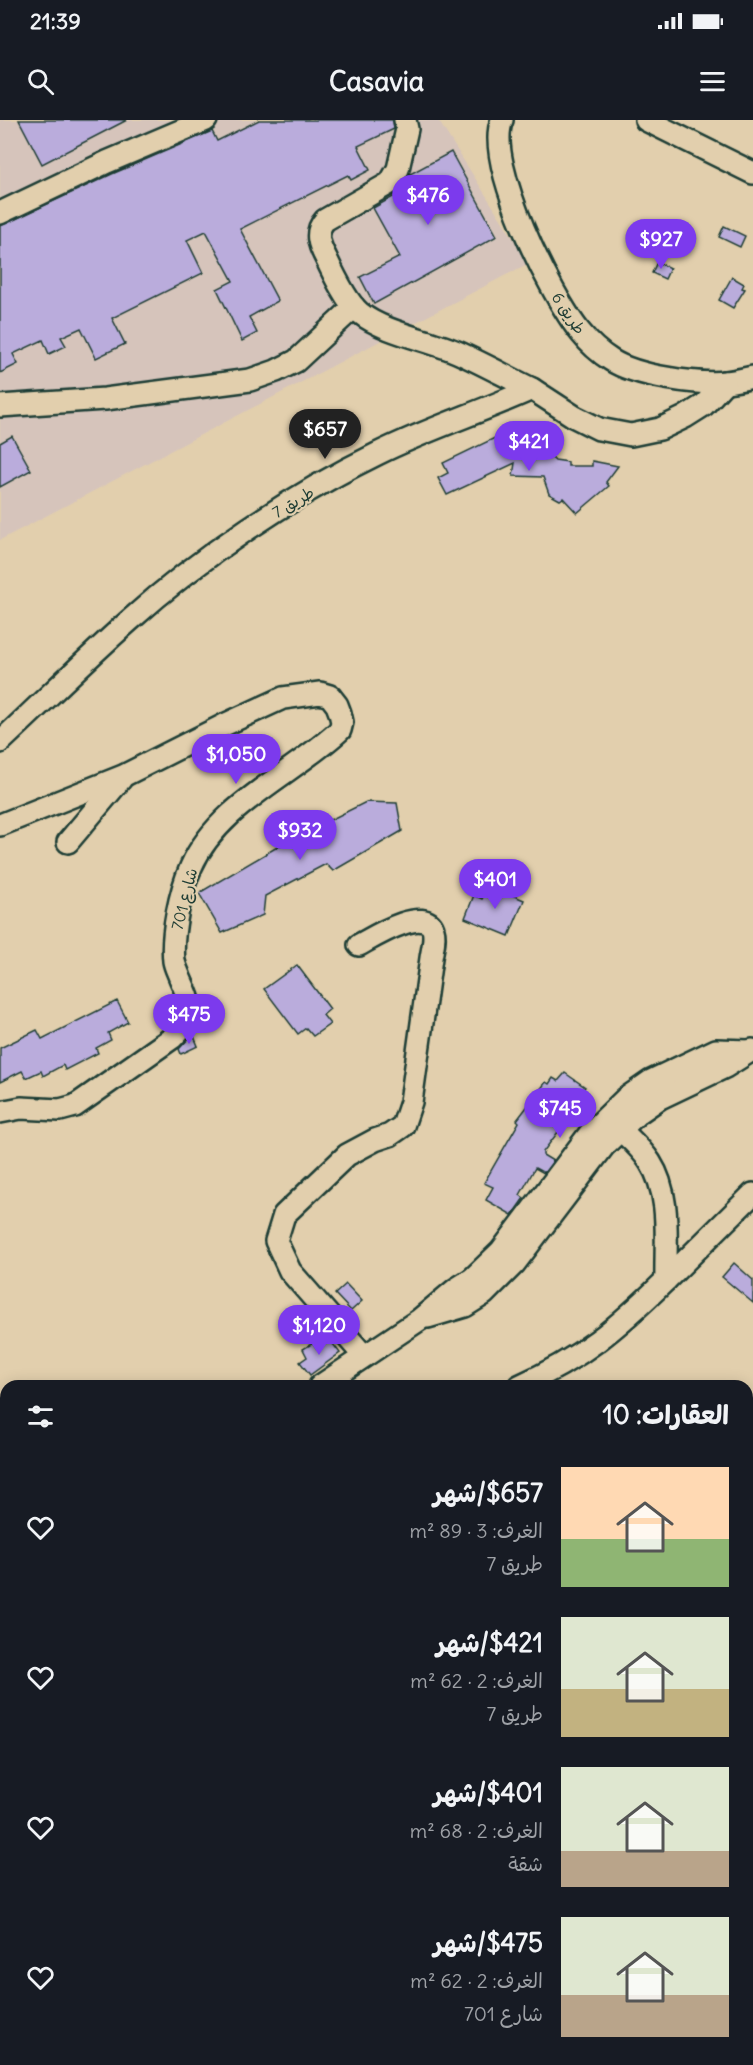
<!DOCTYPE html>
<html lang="ar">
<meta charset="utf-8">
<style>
body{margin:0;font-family:Delius,"Playpen Sans Arabic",sans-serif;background:#242831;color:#f1f3f6;direction:rtl;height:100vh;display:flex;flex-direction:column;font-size:22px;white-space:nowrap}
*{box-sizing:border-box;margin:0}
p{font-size:20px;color:#9ea1a6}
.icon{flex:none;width:33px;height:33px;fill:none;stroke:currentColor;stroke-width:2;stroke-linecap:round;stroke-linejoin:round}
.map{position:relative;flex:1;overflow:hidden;direction:ltr}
.details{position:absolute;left:0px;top:1260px;width:753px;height:686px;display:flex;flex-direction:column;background:#171b24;border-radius:18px 18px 0 0;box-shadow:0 3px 15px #0003;direction:rtl}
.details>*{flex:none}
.price{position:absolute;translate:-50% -51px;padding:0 14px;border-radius:21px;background:#7c3aed;color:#fff;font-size:20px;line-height:39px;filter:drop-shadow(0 2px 3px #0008)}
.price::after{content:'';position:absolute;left:50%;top:36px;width:18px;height:14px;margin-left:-9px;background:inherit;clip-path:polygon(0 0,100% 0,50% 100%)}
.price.on{background:#222;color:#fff}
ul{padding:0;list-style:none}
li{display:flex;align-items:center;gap:18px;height:150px;padding:0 24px}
li span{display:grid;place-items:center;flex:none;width:168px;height:120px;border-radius:0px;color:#555}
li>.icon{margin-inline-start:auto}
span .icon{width:72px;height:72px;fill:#fffc;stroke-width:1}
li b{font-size:26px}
h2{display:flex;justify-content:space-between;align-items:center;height:72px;padding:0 24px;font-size:26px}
.status{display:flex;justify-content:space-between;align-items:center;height:42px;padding:0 30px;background:#171b24;direction:ltr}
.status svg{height:16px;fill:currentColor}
header{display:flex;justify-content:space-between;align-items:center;height:78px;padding:0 24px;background:#171b24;font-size:27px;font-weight:800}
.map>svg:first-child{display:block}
.built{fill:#d6c4bb}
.building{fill:#baacdc;stroke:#1f3d34;stroke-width:1.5}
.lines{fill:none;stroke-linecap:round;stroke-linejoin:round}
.minor-casing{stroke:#1f3d34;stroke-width:26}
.major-casing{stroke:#1f3d34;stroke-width:32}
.minor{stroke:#e2cfad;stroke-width:21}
.major{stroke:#e2cfad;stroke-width:27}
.labels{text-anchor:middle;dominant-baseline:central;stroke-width:4.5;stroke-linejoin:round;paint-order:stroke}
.street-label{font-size:16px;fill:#1f3d34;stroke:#e2cfad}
</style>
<div class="status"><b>21:39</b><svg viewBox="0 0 49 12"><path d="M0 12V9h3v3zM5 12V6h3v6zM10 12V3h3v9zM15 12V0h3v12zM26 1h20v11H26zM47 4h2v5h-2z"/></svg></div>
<header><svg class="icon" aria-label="menu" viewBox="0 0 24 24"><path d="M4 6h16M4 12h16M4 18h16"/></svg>Casavia<svg class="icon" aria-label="search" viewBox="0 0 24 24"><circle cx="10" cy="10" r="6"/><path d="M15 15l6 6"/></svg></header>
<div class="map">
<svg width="753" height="1945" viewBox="0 0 753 1945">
<rect width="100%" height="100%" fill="#e2cfad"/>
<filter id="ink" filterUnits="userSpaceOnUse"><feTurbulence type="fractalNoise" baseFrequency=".0167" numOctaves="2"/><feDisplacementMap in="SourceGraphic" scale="12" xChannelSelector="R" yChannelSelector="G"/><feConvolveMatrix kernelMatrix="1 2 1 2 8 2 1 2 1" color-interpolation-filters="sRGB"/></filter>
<g filter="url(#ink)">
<!-- built -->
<path class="built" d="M 0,0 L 438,0 L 529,143 L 0,420 Z"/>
<!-- building -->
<g class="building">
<path d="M 19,0 L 127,0 L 42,44 Z"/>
<path d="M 259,0 L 393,0 L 394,9 L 358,26 L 370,50 L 351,60 L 348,55 L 240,109 L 278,181 L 249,197 L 257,213 L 242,221 L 217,169 L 233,161 L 206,111 L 187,120 L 203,153 L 112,198 L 125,224 L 96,238 L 81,208 L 61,217 L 66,226 L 49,234 L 43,220 L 13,234 L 18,244 L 0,253 L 0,106 L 112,54 L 212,11 L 217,21 Z"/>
<path d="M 451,32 L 497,116 L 374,184 L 360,157 L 400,137 L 373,88 L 406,70 L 403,65 L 410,54 Z"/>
<path d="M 724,106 L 745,116 L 740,127 L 719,117 Z"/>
<path d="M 657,142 L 670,148 L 665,159 L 652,153 Z"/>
<path d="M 732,157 L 744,164 L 742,168 L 745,169 L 733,188 L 719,180 Z"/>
<path d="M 505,313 L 502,332 L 550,335 L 555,340 L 568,342 L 568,346 L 592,346 L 592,341 L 618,346 L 606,362 L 609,366 L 577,393 L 563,378 L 560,380 L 549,374 L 543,357 L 513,356 L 515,343 L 447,375 L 438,358 L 448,353 L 443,343 Z"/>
<path d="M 12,316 L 31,350 L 0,367 L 0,323 Z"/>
<path d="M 366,682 L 397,683 L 402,711 L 333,751 L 326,744 L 265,776 L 263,795 L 222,813 L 199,773 L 284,723 Z"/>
<path d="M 488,765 L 524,780 L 509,816 L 465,798 L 474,775 L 482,779 Z"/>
<path d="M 297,845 L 330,889 L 323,895 L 330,904 L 313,916 L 306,908 L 298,914 L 264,869 Z"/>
<path d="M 117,881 L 128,902 L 108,913 L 111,920 L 96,928 L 98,933 L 65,950 L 63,945 L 43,956 L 41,951 L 26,958 L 22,951 L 0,962 L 0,928 L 37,910 L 42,919 Z"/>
<path d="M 193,914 L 198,926 L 181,934 L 179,929 Z"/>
<path d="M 565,953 L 585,967 L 572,984 L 577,987 L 543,1032 L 543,1035 L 553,1041 L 544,1053 L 535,1048 L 520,1075 L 524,1078 L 512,1095 L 486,1080 L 493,1067 L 484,1063 L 519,1002 L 517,1000 L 546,962 L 549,964 L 553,958 L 558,961 Z"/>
<path d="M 734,1143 L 753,1160 L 753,1183 L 722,1157 Z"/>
<path d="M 346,1164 L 362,1181 L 351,1191 L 335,1174 Z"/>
<path d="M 330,1220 L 340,1233 L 310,1255 L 300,1242 L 307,1237 L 303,1229 L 313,1223 L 317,1229 Z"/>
</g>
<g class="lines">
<defs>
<g id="minor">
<path d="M 405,0 L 407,9 L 398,49 L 390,63 L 325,100 C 314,112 319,125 326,138 C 333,153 347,183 360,193 C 383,212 429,220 457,232 C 482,243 507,257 532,269"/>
<path d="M 502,0 C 484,43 552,178 581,213 C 589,223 600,233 611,240 C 635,256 698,265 726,262 C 735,261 744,259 753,257"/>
<path d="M 646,0 L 753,53"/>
<path d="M 0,93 L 107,42 L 206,0"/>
<path d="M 0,286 L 105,279 L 250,260 L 276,251 L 296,241 L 354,187"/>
<path d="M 0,622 C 43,582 85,540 129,501 C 200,437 291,376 377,334 C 427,309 481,292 532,269 L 575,297 L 599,309 L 631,315 L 660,309 L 685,297 L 704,285 L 725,262"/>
<path d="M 0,705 L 123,656 L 224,605 L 283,578 L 320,573 L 330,576 L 337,585 L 340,593 L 342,602 L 340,610 C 293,654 218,685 191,747 C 180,772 171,814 174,841 C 175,847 178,852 180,858 C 193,887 196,894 172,918 L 75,986 L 60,990 L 21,988 L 0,992"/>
<path d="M 68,722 L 121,659"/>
<path d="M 359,825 C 372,818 424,785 433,809 C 436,818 432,830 431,838 L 411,982 L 403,1006 L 390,1015 L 375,1020 L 347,1035 L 284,1095 L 276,1121 L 290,1151 L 364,1236"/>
<path d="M 612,1001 C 625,1015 640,1026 650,1042 C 672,1076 665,1122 666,1160 L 753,1074"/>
<path d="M 428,1197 L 465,1186 L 484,1174 L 515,1143 L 604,1026 L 637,994 L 660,978 L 725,947 L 752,930"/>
<path d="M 320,1266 L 419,1200 L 456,1169 L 472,1159 L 501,1131 L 590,1013 L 625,979 L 651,961 L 716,930 L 750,931"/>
<path d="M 519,1266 C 582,1238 617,1208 666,1160"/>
<path d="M 747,1483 L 753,1482"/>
<path d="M 0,1521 L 6,1516"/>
<path d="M 0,1566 L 6,1562"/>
<path d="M 752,1576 L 753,1593"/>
<path d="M 747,1795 L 753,1791"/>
<path d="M 684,1940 L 699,1945"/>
</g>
<g id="major">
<path d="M 0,1919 L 6,1920"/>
<path d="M 76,1940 L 97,1945"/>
</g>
</defs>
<!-- minor casing -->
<use href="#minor" class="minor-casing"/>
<!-- major casing -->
<use href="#major" class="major-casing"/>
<!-- minor -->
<use href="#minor" class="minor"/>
<!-- major -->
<use href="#major" class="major"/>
</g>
</g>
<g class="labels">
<!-- street labels -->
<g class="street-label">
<text transform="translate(569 193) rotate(56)">طريق 6</text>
<text transform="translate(293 382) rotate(-31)">طريق 7</text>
<text transform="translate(184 779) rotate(-76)">شارع 701</text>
</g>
</g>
</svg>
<b class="price" style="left:428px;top:106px">$476</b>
<b class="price" style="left:661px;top:150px">$927</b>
<b class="price on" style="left:325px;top:340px">$657</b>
<b class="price" style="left:529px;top:352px">$421</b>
<b class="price" style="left:236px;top:665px">$1,050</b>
<b class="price" style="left:300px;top:741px">$932</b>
<b class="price" style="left:495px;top:790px">$401</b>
<b class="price" style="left:189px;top:925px">$475</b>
<b class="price" style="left:560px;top:1019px">$745</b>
<b class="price" style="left:319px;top:1236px">$1,120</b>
<section class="details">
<h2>العقارات: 10<svg class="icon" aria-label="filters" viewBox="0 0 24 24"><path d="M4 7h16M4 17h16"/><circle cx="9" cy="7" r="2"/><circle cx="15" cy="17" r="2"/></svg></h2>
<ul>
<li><span style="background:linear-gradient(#ffd9b3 60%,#8fb573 0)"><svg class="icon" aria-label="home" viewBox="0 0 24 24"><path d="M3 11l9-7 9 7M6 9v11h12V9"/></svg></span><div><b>$657/شهر</b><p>الغرف: 3 · 89 m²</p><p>طريق 7</p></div><svg class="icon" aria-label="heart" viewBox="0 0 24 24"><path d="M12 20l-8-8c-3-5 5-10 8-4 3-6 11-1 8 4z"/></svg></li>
<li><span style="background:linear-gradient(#dfe7d0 60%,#c2b280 0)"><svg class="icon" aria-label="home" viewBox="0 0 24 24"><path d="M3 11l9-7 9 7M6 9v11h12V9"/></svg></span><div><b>$421/شهر</b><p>الغرف: 2 · 62 m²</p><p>طريق 7</p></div><svg class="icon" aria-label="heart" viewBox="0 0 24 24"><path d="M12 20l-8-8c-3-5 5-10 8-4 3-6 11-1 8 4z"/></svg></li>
<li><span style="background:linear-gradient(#dfe7d0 70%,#b9a48a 0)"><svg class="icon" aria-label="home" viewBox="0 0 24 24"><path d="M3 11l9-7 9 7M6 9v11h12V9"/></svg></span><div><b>$401/شهر</b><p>الغرف: 2 · 68 m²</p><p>شقة</p></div><svg class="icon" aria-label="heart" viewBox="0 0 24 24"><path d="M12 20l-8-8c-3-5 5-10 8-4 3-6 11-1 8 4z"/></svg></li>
<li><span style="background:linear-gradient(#dfe7d0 65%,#b9a48a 0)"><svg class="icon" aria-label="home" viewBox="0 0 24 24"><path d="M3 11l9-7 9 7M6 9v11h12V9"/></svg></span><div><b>$475/شهر</b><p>الغرف: 2 · 62 m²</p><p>شارع 701</p></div><svg class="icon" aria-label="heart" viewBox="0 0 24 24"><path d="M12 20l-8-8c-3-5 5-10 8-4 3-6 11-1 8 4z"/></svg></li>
</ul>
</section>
</div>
